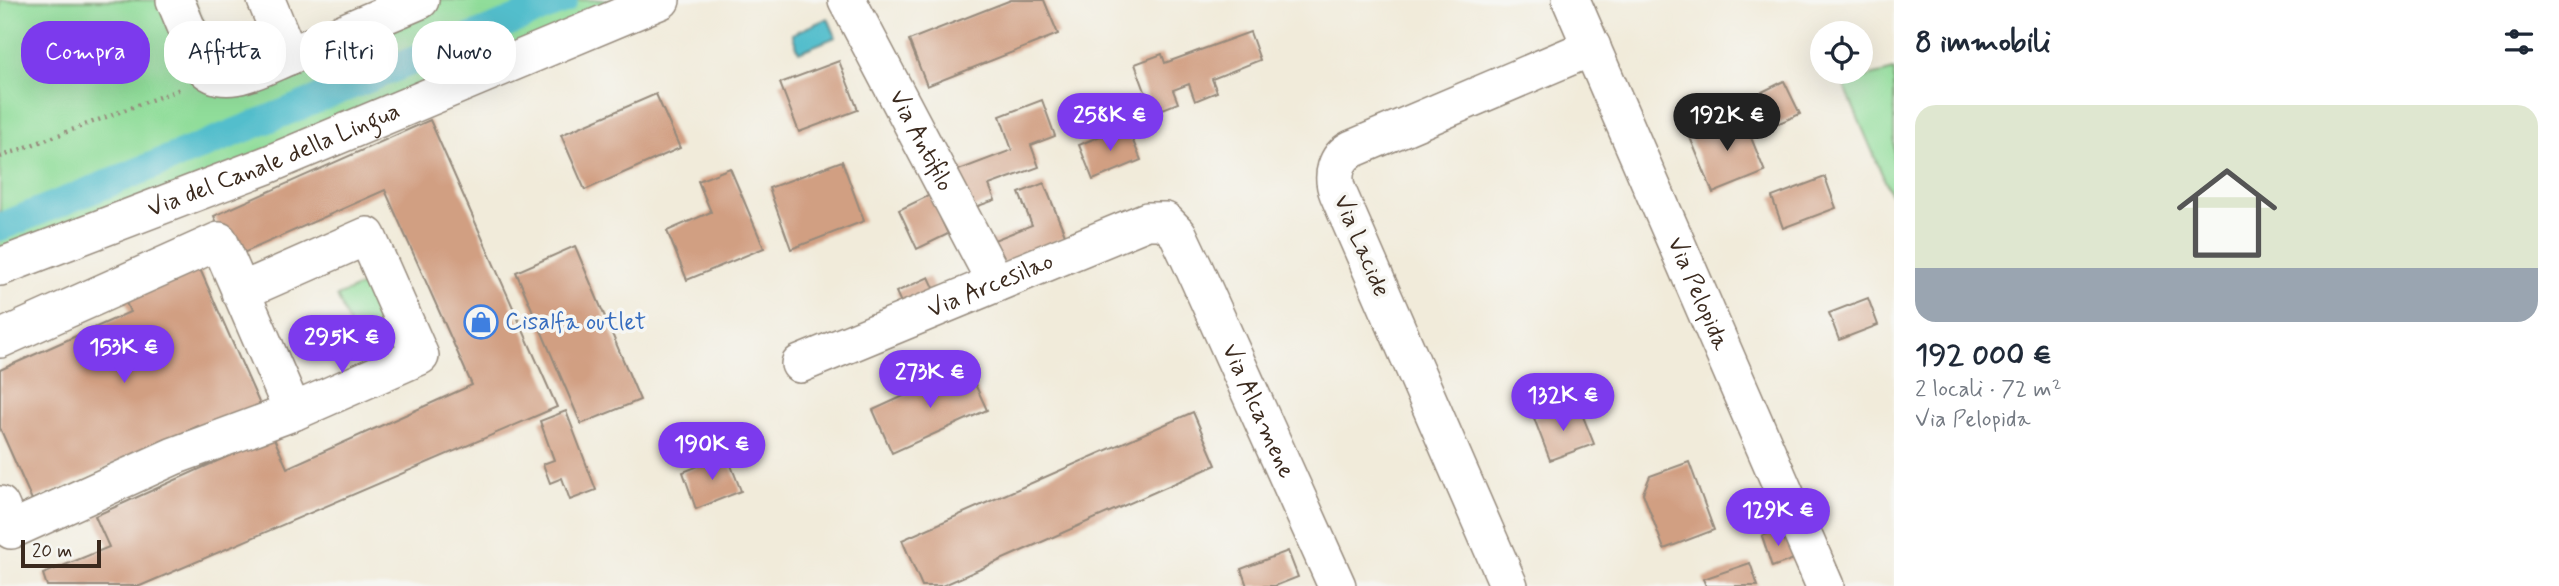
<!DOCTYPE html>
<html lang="it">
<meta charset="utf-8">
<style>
body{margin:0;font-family:Mynerve,sans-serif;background:#f6f6f7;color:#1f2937;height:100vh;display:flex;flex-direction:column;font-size:26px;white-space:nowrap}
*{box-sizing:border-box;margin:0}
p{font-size:23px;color:#747a83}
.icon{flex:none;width:38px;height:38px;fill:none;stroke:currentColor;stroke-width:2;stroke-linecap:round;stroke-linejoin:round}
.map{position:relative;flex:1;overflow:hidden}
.sheet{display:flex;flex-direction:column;background:#fff;width:665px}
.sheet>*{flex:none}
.top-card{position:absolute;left:21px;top:21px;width:665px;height:63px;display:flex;gap:14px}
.fabs{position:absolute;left:1810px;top:21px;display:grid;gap:14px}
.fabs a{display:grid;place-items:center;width:63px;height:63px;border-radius:50%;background:#fff;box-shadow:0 7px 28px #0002;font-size:35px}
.scale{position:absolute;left:21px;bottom:18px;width:80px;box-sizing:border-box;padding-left:7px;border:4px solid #3b2a1e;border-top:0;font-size:19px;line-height:24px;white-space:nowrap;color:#3b2a1e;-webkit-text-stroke:5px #f6f6f2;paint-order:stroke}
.price{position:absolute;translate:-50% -60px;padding:0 16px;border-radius:24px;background:#7c3aed;color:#fff;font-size:23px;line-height:46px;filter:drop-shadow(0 2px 4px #0008)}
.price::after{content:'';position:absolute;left:50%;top:42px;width:21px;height:16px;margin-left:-10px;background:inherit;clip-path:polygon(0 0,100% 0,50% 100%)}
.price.selected{background:#222;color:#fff}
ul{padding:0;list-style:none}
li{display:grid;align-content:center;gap:14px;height:371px;padding:0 21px}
li span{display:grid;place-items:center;height:217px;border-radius:21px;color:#555}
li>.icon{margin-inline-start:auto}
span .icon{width:126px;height:126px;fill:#fffc;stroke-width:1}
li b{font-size:30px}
h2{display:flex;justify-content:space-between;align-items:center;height:84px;padding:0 21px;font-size:30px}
.chip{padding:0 24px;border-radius:28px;background:#fff;box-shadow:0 7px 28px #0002;font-size:24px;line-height:63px}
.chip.selected{background:#7c3aed;color:#fff}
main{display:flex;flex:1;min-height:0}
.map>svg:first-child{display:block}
.green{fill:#90dd9a;stroke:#66845c;stroke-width:2}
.water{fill:#52becc;stroke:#467475;stroke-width:2}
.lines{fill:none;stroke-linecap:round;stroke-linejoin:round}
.canal{stroke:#52becc;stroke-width:28}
.building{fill:#d19f82}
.minor-casing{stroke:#968a7c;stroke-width:40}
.path{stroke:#968a7c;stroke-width:4.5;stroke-dasharray:2 5;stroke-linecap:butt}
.minor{stroke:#fff;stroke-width:37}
.labels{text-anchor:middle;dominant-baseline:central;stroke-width:7;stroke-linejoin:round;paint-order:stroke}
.street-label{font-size:24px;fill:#3b2a1e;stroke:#f6f6f2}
.shop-label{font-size:24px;fill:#366cbe;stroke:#f6f6f2;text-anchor:start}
</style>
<main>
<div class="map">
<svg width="1894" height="586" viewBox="0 0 1894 586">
<rect width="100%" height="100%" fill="#f6f6f2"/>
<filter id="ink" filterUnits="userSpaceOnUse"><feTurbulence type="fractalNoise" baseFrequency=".0143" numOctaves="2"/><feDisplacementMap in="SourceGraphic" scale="14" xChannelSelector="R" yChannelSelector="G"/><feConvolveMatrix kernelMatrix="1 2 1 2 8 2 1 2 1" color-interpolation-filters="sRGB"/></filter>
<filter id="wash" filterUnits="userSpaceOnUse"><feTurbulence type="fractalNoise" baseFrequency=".00686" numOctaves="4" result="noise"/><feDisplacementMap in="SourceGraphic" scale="28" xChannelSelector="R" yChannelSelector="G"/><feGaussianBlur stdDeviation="1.57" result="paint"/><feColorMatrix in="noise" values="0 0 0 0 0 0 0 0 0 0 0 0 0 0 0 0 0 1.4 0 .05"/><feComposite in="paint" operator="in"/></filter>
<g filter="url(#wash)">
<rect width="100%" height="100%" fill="#f1ebda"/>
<!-- green -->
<g class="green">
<path d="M 0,0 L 193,0 L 231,76 L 414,0 L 659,0 L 0,267 Z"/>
<path d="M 1894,70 L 1894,202 L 1843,83 Z"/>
<path d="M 378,279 L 394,316 L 353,334 L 337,296 Z"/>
</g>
<!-- water -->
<path class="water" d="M 828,18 L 836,37 L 799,52 L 792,34 Z"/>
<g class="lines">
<!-- canal -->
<path class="canal" d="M 0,227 L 564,0"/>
</g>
<g id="blocks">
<!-- building -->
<g class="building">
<path d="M 1011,0 L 1044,0 L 1058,34 L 927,86 L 909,40 Z"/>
<path d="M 1250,32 L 1260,60 L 1212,79 L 1217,92 L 1195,101 L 1189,84 L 1173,90 L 1178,103 L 1153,113 L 1135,64 L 1162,54 L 1165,63 Z"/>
<path d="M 839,61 L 858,110 L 799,132 L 780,83 Z"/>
<path d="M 1784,81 L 1800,114 L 1777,124 L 1762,92 Z"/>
<path d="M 656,94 L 680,148 L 585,190 L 561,135 Z"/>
<path d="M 1042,100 L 1055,136 L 1031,145 L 1039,167 L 989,185 L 995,200 L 970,209 L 956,171 L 1012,150 L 1000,116 Z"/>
<path d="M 1741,113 L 1765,172 L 1713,193 L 1689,135 Z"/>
<path d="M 430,120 L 557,407 L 140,586 L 47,586 L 43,574 L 109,547 L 95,516 L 273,436 L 287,468 L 472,385 L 385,190 L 232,258 L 214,216 Z"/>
<path d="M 1126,125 L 1141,160 L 1093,180 L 1079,145 Z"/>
<path d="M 842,161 L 864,221 L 791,249 L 769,188 Z"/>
<path d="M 730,168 L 764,248 L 687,280 L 667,231 L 711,212 L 698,181 Z"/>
<path d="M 1825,177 L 1836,208 L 1783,228 L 1772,197 Z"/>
<path d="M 1044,183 L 1066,237 L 998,265 L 989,242 L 1032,225 L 1019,193 Z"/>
<path d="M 930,195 L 948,234 L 917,249 L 899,210 Z"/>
<path d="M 575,246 L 640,400 L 581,424 L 516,272 Z"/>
<path d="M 196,260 L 261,407 L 201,433 L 198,426 L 32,500 L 0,428 L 0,370 L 130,312 L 122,293 Z"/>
<path d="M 929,277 L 936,292 L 903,307 L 896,292 Z"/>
<path d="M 1868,298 L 1878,325 L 1839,340 L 1829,313 Z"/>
<path d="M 967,367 L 987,410 L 892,453 L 873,410 Z"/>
<path d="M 1580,409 L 1594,444 L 1550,460 L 1534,418 L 1556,410 L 1559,416 Z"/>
<path d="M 566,411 L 596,490 L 570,500 L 562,478 L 550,483 L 543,464 L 554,460 L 540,421 Z"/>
<path d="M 1193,412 L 1216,465 L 942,586 L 922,586 L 902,540 Z"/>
<path d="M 727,455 L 741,491 L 696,509 L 683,472 Z"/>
<path d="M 1689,462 L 1714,530 L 1664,549 L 1643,493 L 1650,476 Z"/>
<path d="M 1783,528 L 1794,559 L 1772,567 L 1762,536 Z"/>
<path d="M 1288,551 L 1298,577 L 1275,586 L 1247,586 L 1241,569 Z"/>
<path d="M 1750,563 L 1758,586 L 1706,586 L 1703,579 Z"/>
</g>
</g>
</g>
<g filter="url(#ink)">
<use href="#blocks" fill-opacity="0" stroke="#968a7c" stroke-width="2"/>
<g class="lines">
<defs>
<g id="minor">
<path d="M 175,0 L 202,65 C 224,91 263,66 289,56 L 266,0"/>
<path id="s1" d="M 847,0 L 996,283"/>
<path id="s2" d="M 1571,0 L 1825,586"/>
<path d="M 289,56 L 420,0"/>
<path id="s3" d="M 0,267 L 267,165 L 661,0"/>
<path d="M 0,339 L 219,241 L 293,412 L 420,356 L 367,236 L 240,292"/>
<path id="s4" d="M 800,364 L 1147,221 L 1165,221 L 1178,234 L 1194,268 L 1337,586"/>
<path d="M 0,505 L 11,530 L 174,456 L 293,412"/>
<path d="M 1509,586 L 1338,193 C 1331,176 1336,157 1352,149 L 1592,47"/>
</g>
</defs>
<!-- minor casing -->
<use href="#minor" class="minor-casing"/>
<!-- path -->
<path class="path" d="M 0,157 L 183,88"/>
<!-- minor -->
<use href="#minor" class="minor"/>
</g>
</g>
<!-- icons -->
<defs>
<symbol id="shop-ring" viewBox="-11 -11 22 22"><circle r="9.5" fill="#f6f6f2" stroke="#3f7fe0" stroke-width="1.5"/><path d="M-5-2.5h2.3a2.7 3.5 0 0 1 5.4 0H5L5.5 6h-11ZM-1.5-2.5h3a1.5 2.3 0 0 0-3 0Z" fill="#3f7fe0"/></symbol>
</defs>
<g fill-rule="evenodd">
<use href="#shop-ring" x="462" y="303" width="38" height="38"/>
</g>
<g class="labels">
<!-- street labels -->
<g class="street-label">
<text stroke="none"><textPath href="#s1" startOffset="159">Via Antifilo</textPath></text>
<text stroke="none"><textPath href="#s3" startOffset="294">Via del Canale della Lingua</textPath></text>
<text transform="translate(1361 246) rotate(67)">Via Lacide</text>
<text stroke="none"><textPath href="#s4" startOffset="206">Via Arcesilao</textPath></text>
<text stroke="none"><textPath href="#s2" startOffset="320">Via Pelopida</textPath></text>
<text stroke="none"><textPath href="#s4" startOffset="606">Via Alcamene</textPath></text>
</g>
<!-- shop labels -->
<g class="shop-label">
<text x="505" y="322">Cisalfa outlet</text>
</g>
</g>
</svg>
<div class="fabs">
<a><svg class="icon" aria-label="locate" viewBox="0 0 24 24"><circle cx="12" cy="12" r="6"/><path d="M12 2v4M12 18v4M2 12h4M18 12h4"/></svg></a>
</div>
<div class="scale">20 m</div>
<b class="price" style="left:1110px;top:153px">258K €</b>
<b class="price selected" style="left:1727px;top:153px">192K €</b>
<b class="price" style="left:342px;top:375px">295K €</b>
<b class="price" style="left:124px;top:385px">153K €</b>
<b class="price" style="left:930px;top:410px">273K €</b>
<b class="price" style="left:1563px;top:433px">132K €</b>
<b class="price" style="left:712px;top:482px">190K €</b>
<b class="price" style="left:1778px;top:548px">129K €</b>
<div class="top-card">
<a class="chip selected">Compra</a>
<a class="chip">Affitta</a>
<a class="chip">Filtri</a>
<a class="chip">Nuovo</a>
</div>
</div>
<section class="sheet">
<h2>8 immobili<svg class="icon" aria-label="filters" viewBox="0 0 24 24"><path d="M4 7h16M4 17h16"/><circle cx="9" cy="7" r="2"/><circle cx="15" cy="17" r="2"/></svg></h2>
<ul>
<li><span style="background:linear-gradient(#dfe7d0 75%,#9aa5b1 0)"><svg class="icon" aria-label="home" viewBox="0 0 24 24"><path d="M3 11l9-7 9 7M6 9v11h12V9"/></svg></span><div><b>192 000 €</b><p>2 locali · 72 m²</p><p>Via Pelopida</p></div></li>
</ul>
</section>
</main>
